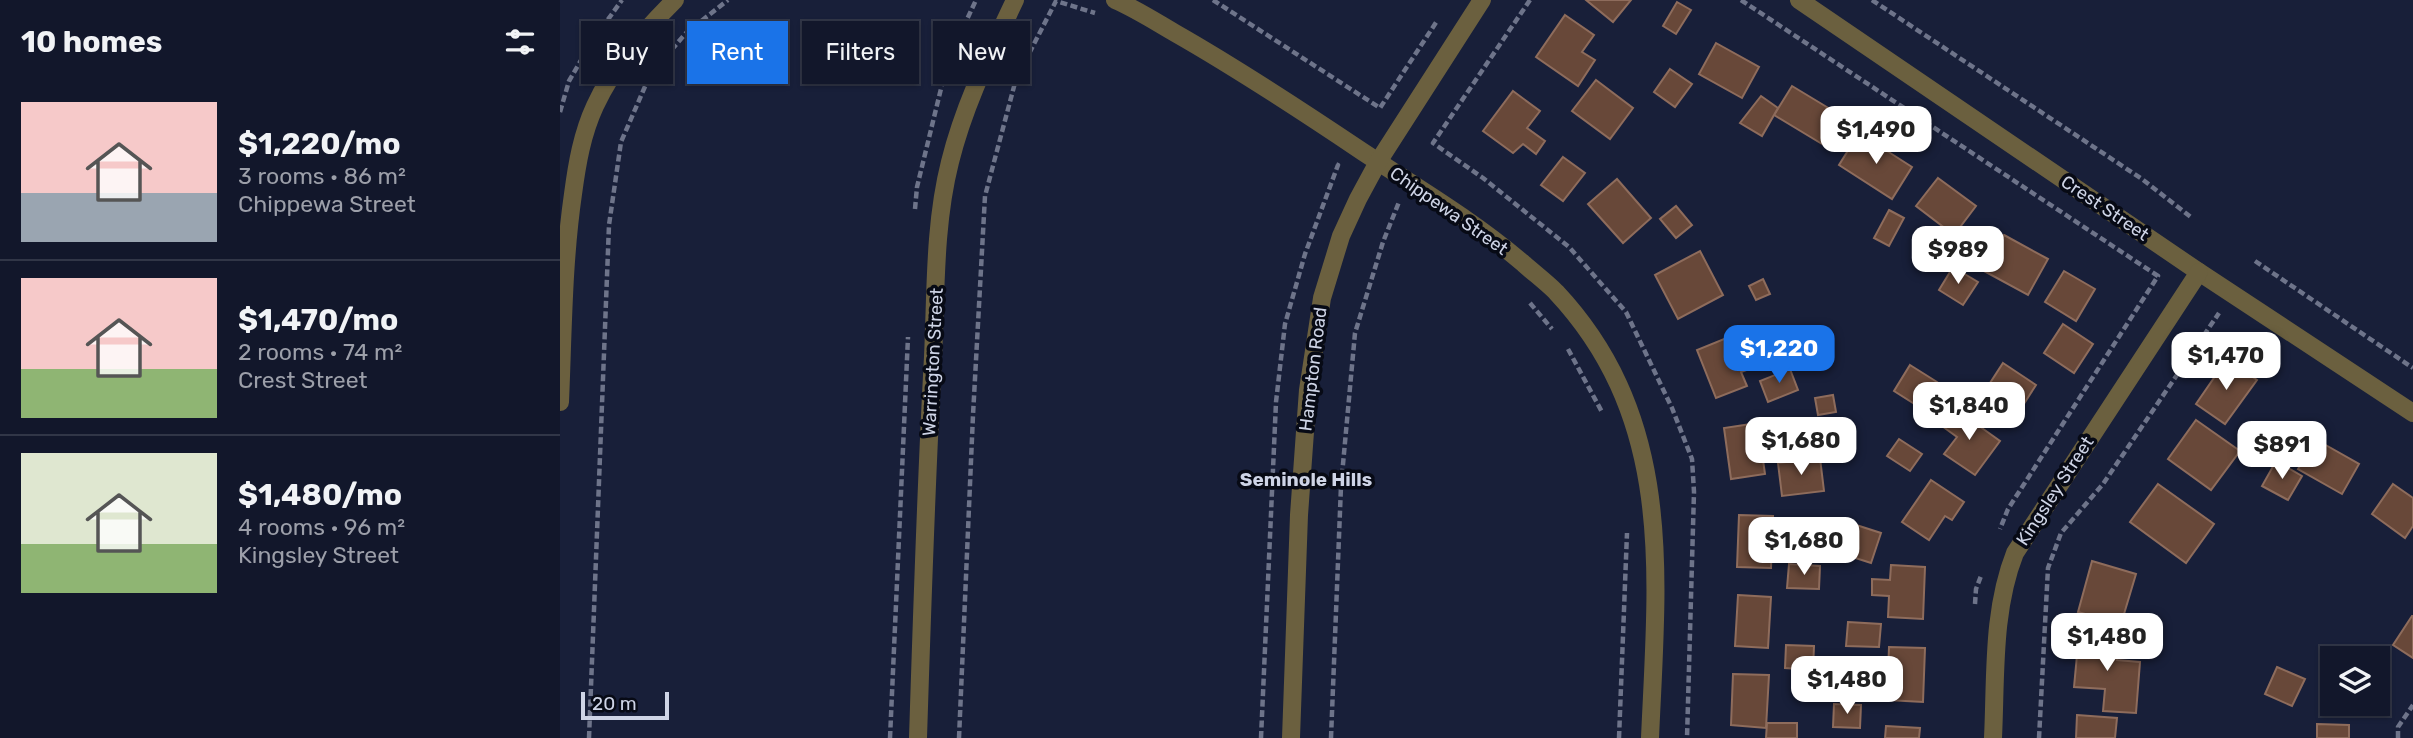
<!DOCTYPE html>
<meta charset="utf-8">
<style>
body{margin:0;font-family:Rubik,sans-serif;background:#1f2437;color:#f1f3f6;height:100vh;display:flex;flex-direction:column;font-size:26px;white-space:nowrap}
*{box-sizing:border-box;margin:0}
p{font-size:23px;color:#9c9fa9}
.icon{flex:none;width:38px;height:38px;fill:none;stroke:currentColor;stroke-width:2;stroke-linecap:round;stroke-linejoin:round}
.map{position:relative;flex:1;overflow:hidden}
.sheet{display:flex;flex-direction:column;background:#12172b;width:560px}
.sheet>*{flex:none}
.guide{position:absolute;left:21px;top:21px;width:665px;height:63px;display:flex;gap:14px}
.controls{position:absolute;left:1760px;top:646px;display:grid;gap:14px}
.controls a{display:grid;place-items:center;width:70px;height:70px;border-radius:0px;background:#12172b;box-shadow:0 2px 5px #0004,0 0 0 2px #313647;font-size:35px}
.scale{position:absolute;left:21px;bottom:18px;width:88px;box-sizing:border-box;padding-left:7px;border:4px solid #ced4e6;border-top:0;font-size:19px;line-height:24px;white-space:nowrap;color:#ced4e6;-webkit-text-stroke:5px #070a15;paint-order:stroke}
.price{position:absolute;translate:-50% -60px;padding:0 16px;border-radius:14px;background:#fff;color:#222;font-size:23px;line-height:46px;filter:drop-shadow(0 2px 4px #0008)}
.price::after{content:'';position:absolute;left:50%;top:42px;width:21px;height:16px;margin-left:-10px;background:inherit;clip-path:polygon(0 0,100% 0,50% 100%)}
.price.selected{background:#1a73e8;color:#fff}
ul{padding:0;list-style:none}
li{display:flex;align-items:center;gap:21px;height:175px;padding:0 21px}
li+li{border-top:2px solid #313647}
li span{display:grid;place-items:center;flex:none;width:196px;height:140px;border-radius:0px;color:#555}
li>.icon{margin-inline-start:auto}
span .icon{width:84px;height:84px;fill:#fffc;stroke-width:1}
li b{font-size:30px}
h2{display:flex;justify-content:space-between;align-items:center;height:84px;padding:0 21px;font-size:30px}
.chip{padding:0 24px;border-radius:0px;background:#12172b;box-shadow:0 2px 5px #0004,0 0 0 2px #313647;font-size:24px;line-height:63px}
.chip.selected{background:#1a73e8;color:#fff}
main{display:flex;flex:1;min-height:0}
.map>svg:first-child{display:block}
.building{fill:#684839;stroke:#8e6c5c;stroke-width:2}
.lines{fill:none;stroke-linecap:round;stroke-linejoin:round}
.path{stroke:#6e748a;stroke-width:4.5;stroke-dasharray:7 3.5;stroke-linecap:butt}
.minor{stroke:#6b603f;stroke-width:18}
.labels{text-anchor:middle;dominant-baseline:central;stroke-width:7;stroke-linejoin:round;paint-order:stroke}
.street-label{font-size:18px;fill:#ced4e6;stroke:#070a15}
.neighbourhood-label{font-size:19px;font-weight:bold;fill:#ced4e6;stroke:#070a15}
</style>
<main>
<section class="sheet">
<h2>10 homes<svg class="icon" aria-label="filters" viewBox="0 0 24 24"><path d="M4 7h16M4 17h16"/><circle cx="9" cy="7" r="2"/><circle cx="15" cy="17" r="2"/></svg></h2>
<ul>
<li><span style="background:linear-gradient(#f6c9c9 65%,#9aa5b1 0)"><svg class="icon" aria-label="home" viewBox="0 0 24 24"><path d="M3 11l9-7 9 7M6 9v11h12V9"/></svg></span><div><b>$1,220/mo</b><p>3 rooms · 86 m²</p><p>Chippewa Street</p></div></li>
<li><span style="background:linear-gradient(#f6c9c9 65%,#8fb573 0)"><svg class="icon" aria-label="home" viewBox="0 0 24 24"><path d="M3 11l9-7 9 7M6 9v11h12V9"/></svg></span><div><b>$1,470/mo</b><p>2 rooms · 74 m²</p><p>Crest Street</p></div></li>
<li><span style="background:linear-gradient(#dfe7d0 65%,#8fb573 0)"><svg class="icon" aria-label="home" viewBox="0 0 24 24"><path d="M3 11l9-7 9 7M6 9v11h12V9"/></svg></span><div><b>$1,480/mo</b><p>4 rooms · 96 m²</p><p>Kingsley Street</p></div></li>
</ul>
</section>
<div class="map">
<svg width="1853" height="738" viewBox="0 0 1853 738">
<rect width="100%" height="100%" fill="#181f39"/>
<!-- building -->
<g class="building">
<path d="M 1026,0 L 1071,0 L 1053,22 Z"/>
<path d="M 1117,2 L 1131,10 L 1116,34 L 1103,26 Z"/>
<path d="M 1005,15 L 1034,35 L 1022,52 L 1035,60 L 1018,86 L 976,57 Z"/>
<path d="M 1156,43 L 1199,67 L 1182,98 L 1139,74 Z"/>
<path d="M 1110,69 L 1132,84 L 1115,107 L 1094,92 Z"/>
<path d="M 1036,80 L 1073,108 L 1050,139 L 1012,111 Z"/>
<path d="M 1232,86 L 1280,115 L 1262,144 L 1214,115 Z"/>
<path d="M 953,91 L 980,111 L 967,128 L 985,141 L 976,154 L 963,144 L 953,153 L 923,131 Z"/>
<path d="M 1201,96 L 1218,108 L 1202,136 L 1180,123 Z"/>
<path d="M 1299,133 L 1352,167 L 1332,199 L 1279,165 Z"/>
<path d="M 1003,157 L 1025,173 L 1003,201 L 981,185 Z"/>
<path d="M 1378,178 L 1416,206 L 1394,235 L 1356,206 Z"/>
<path d="M 1057,179 L 1091,218 L 1063,243 L 1028,204 Z"/>
<path d="M 1116,206 L 1132,225 L 1116,238 L 1100,219 Z"/>
<path d="M 1329,210 L 1344,218 L 1329,246 L 1314,238 Z"/>
<path d="M 1444,235 L 1488,259 L 1468,295 L 1424,271 Z"/>
<path d="M 1140,251 L 1163,295 L 1118,319 L 1095,275 Z"/>
<path d="M 1393,267 L 1418,282 L 1403,305 L 1379,290 Z"/>
<path d="M 1504,271 L 1535,289 L 1516,321 L 1485,302 Z"/>
<path d="M 1203,279 L 1210,294 L 1196,300 L 1189,286 Z"/>
<path d="M 1503,324 L 1533,344 L 1514,373 L 1484,353 Z"/>
<path d="M 1169,337 L 1177,357 L 1189,352 L 1195,367 L 1181,372 L 1187,386 L 1156,398 L 1137,350 Z"/>
<path d="M 1667,359 L 1697,380 L 1665,424 L 1636,404 Z"/>
<path d="M 1443,363 L 1476,385 L 1453,421 L 1419,400 Z"/>
<path d="M 1350,365 L 1377,382 L 1361,408 L 1334,391 Z"/>
<path d="M 1230,369 L 1238,390 L 1208,402 L 1200,381 Z"/>
<path d="M 1273,395 L 1276,412 L 1258,415 L 1255,398 Z"/>
<path d="M 1394,408 L 1440,441 L 1415,475 L 1384,454 L 1397,437 L 1382,426 Z"/>
<path d="M 1636,420 L 1680,451 L 1651,490 L 1608,459 Z"/>
<path d="M 1198,423 L 1201,445 L 1218,443 L 1220,458 L 1203,460 L 1205,474 L 1171,479 L 1164,428 Z"/>
<path d="M 1339,439 L 1362,454 L 1350,471 L 1327,456 Z"/>
<path d="M 1755,439 L 1799,464 L 1782,494 L 1738,469 Z"/>
<path d="M 1260,458 L 1264,491 L 1222,496 L 1218,463 Z"/>
<path d="M 1716,461 L 1742,476 L 1728,500 L 1702,486 Z"/>
<path d="M 1371,480 L 1404,502 L 1392,520 L 1385,516 L 1369,540 L 1342,522 Z"/>
<path d="M 1598,484 L 1654,524 L 1626,563 L 1570,522 Z"/>
<path d="M 1833,484 L 1853,498 L 1853,526 L 1845,538 L 1812,514 Z"/>
<path d="M 1179,515 L 1213,516 L 1211,568 L 1177,567 Z"/>
<path d="M 1290,523 L 1321,533 L 1311,563 L 1280,553 Z"/>
<path d="M 1532,561 L 1576,574 L 1561,624 L 1518,612 Z"/>
<path d="M 1229,564 L 1260,566 L 1259,589 L 1227,588 Z"/>
<path d="M 1331,565 L 1365,567 L 1363,619 L 1328,617 L 1329,596 L 1312,595 L 1312,579 L 1330,580 Z"/>
<path d="M 1178,595 L 1211,597 L 1208,648 L 1175,646 Z"/>
<path d="M 1852,616 L 1853,616 L 1853,658 L 1833,645 Z"/>
<path d="M 1288,622 L 1321,624 L 1319,647 L 1286,646 Z"/>
<path d="M 1519,634 L 1559,637 L 1557,660 L 1580,662 L 1576,713 L 1543,711 L 1545,689 L 1514,687 Z"/>
<path d="M 1226,645 L 1254,646 L 1253,670 L 1225,668 Z"/>
<path d="M 1329,647 L 1365,648 L 1363,702 L 1327,700 Z"/>
<path d="M 1717,667 L 1745,679 L 1732,706 L 1705,694 Z"/>
<path d="M 1173,674 L 1209,675 L 1206,728 L 1171,725 Z"/>
<path d="M 1274,704 L 1301,705 L 1300,728 L 1273,727 Z"/>
<path d="M 1517,715 L 1557,718 L 1555,738 L 1516,738 Z"/>
<path d="M 1207,723 L 1237,723 L 1237,738 L 1206,738 Z"/>
<path d="M 1757,724 L 1789,725 L 1789,738 L 1757,738 Z"/>
<path d="M 1326,726 L 1360,728 L 1359,738 L 1325,738 Z"/>
</g>
<g class="lines">
<!-- path -->
<g class="path">
<path d="M 653,0 L 820,108 L 877,21"/>
<path d="M 970,0 L 873,143 L 923,178 L 1009,247 L 1066,312 L 1112,408 L 1132,459 L 1134,492 L 1127,738"/>
<path d="M 1181,0 L 1598,276 L 1448,509 L 1440,529"/>
<path d="M 1312,0 L 1582,179 L 1632,218"/>
<path d="M 0,112 L 9,81 L 31,43 L 62,0"/>
<path d="M 355,209 L 357,187 L 388,60 L 416,0"/>
<path d="M 1695,261 L 1853,368"/>
<path d="M 970,303 L 992,329"/>
<path d="M 1008,349 L 1042,412"/>
<path d="M 1415,604 L 1416,589 L 1421,576"/>
<path d="M 29,738 L 49,225 L 61,142 L 90,75 L 126,33 L 168,0"/>
<path d="M 330,738 L 348,337"/>
<path d="M 399,738 L 413,415 L 425,196 L 456,79 L 496,1 L 535,13"/>
<path d="M 701,738 L 716,402 L 725,324 L 745,254 L 778,165 L 773,163"/>
<path d="M 771,738 L 781,486 L 795,333 L 823,242 L 839,202"/>
<path d="M 1059,738 L 1067,533"/>
<path d="M 1479,738 L 1488,568 L 1501,533 L 1543,484 L 1659,313"/>
<path d="M 1838,738 L 1838,727 L 1853,705"/>
</g>
<!-- minor -->
<g class="minor">
<path d="M 555,0 C 576,9 596,22 615,33 C 680,70 742,111 803,152 C 858,188 914,221 964,264 C 974,273 986,282 996,292 C 1116,420 1097,577 1090,738"/>
<path d="M 1239,0 L 1639,272 L 1853,413"/>
<path d="M 0,402 C 3,333 3,263 13,194 C 17,164 22,134 35,106 C 54,65 83,32 115,0"/>
<path d="M 358,738 C 362,611 366,484 373,357 C 376,293 374,225 390,162 C 404,105 430,53 455,0"/>
<path d="M 731,738 L 739,515 L 748,390 L 762,298 L 781,236 L 798,199 L 818,162 L 922,0"/>
<path d="M 1433,738 C 1436,676 1432,611 1455,553 L 1639,272"/>
</g>
</g>
<g class="labels">
<!-- street labels -->
<g class="street-label">
<text transform="translate(1545 208) rotate(34)">Crest Street</text>
<text transform="translate(889 211) rotate(35)">Chippewa Street</text>
<text transform="translate(373 362) rotate(-87)">Warrington Street</text>
<text transform="translate(753 369) rotate(-83)">Hampton Road</text>
<text transform="translate(1495 491) rotate(-57)">Kingsley Street</text>
</g>
<!-- neighbourhood labels -->
<g class="neighbourhood-label">
<text x="746" y="479">Seminole Hills</text>
</g>
</g>
</svg>
<div class="controls">
<a><svg class="icon" aria-label="layers" viewBox="0 0 24 24"><path d="M12 4l9 5-9 5-9-5zM3 14l9 5 9-5"/></svg></a>
</div>
<div class="scale">20 m</div>
<b class="price" style="left:1316px;top:166px">$1,490</b>
<b class="price" style="left:1398px;top:286px">$989</b>
<b class="price selected" style="left:1219px;top:385px">$1,220</b>
<b class="price" style="left:1666px;top:392px">$1,470</b>
<b class="price" style="left:1409px;top:442px">$1,840</b>
<b class="price" style="left:1241px;top:477px">$1,680</b>
<b class="price" style="left:1722px;top:481px">$891</b>
<b class="price" style="left:1244px;top:577px">$1,680</b>
<b class="price" style="left:1547px;top:673px">$1,480</b>
<b class="price" style="left:1287px;top:716px">$1,480</b>
<div class="guide">
<a class="chip">Buy</a>
<a class="chip selected">Rent</a>
<a class="chip">Filters</a>
<a class="chip">New</a>
</div>
</div>
</main>
